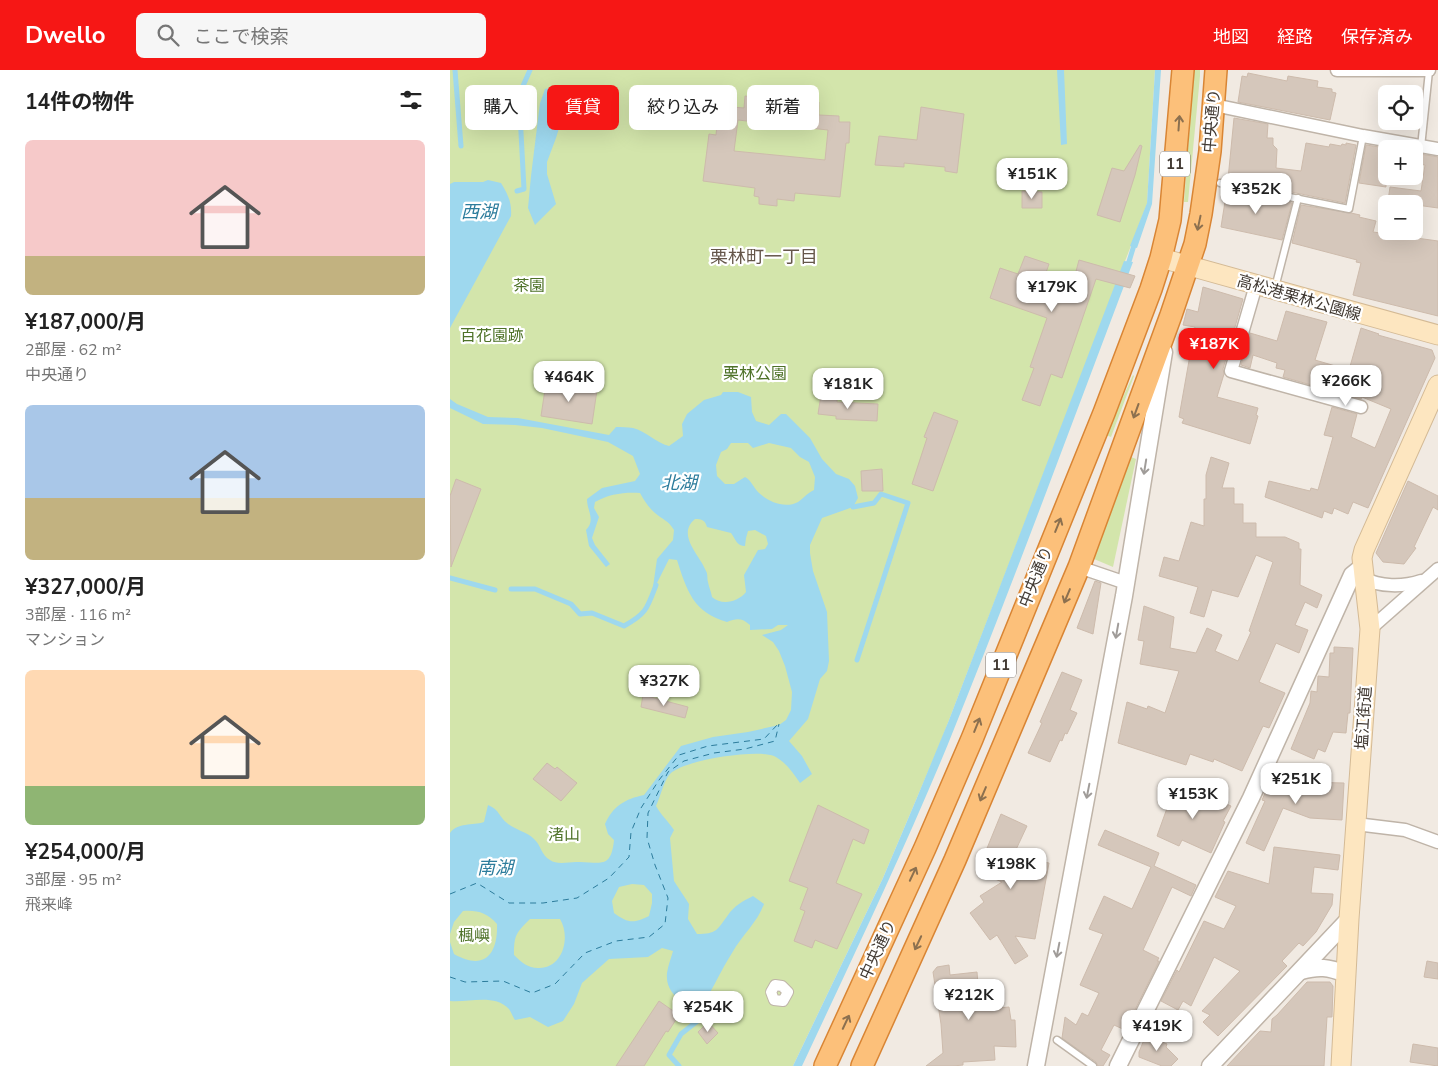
<!DOCTYPE html>
<html lang="ja">
<meta charset="utf-8">
<style>
body{margin:0;font-family:"Nunito Sans","Noto Sans JP",sans-serif;background:#f6f6f6;color:#222;height:100vh;display:flex;flex-direction:column;font-size:19px;white-space:nowrap}
*{box-sizing:border-box;margin:0}
p{font-size:16px;color:#767676}
.icon{flex:none;width:28px;height:28px;fill:none;stroke:currentColor;stroke-width:2;stroke-linecap:round;stroke-linejoin:round}
.map{position:relative;flex:1;overflow:hidden}
.panel{display:flex;flex-direction:column;background:#fff;width:450px}
.panel>*{flex:none}
.hud{position:absolute;left:15px;top:15px;width:475px;height:45px;display:flex;gap:10px}
.buttons{position:absolute;left:928px;top:15px;display:grid;gap:10px}
.buttons a{display:grid;place-items:center;width:45px;height:45px;border-radius:8px;background:#fff;box-shadow:0 5px 20px #0002;font-size:25px}
.price{position:absolute;translate:-50% -42px;padding:0 11px;border-radius:10px;background:#fff;color:#222;font-size:16px;line-height:32px;filter:drop-shadow(0 1px 2px #0008)}
.price::after{content:'';position:absolute;left:50%;top:30px;width:15px;height:11px;margin-left:-8px;background:inherit;clip-path:polygon(0 0,100% 0,50% 100%)}
.price.on{background:#f61715;color:#fff}
ul{padding:0;list-style:none}
li{display:grid;align-content:center;gap:10px;height:265px;padding:0 25px}
li span{display:grid;place-items:center;height:155px;border-radius:8px;color:#555}
li>.icon{margin-inline-start:auto}
span .icon{width:90px;height:90px;fill:#fffc;stroke-width:1}
li b{font-size:21px}
h2{display:flex;justify-content:space-between;align-items:center;height:60px;padding:0 25px;font-size:21px}
.pill{padding:0 18px;border-radius:8px;background:#fff;box-shadow:0 5px 20px #0002;font-size:18px;line-height:45px}
.pill.on{background:#f61715;color:#fff}
header{display:flex;align-items:center;gap:30px;box-sizing:border-box;height:70px;padding:0 25px;background:#f61715;color:#fff}
header strong{font-size:24px}
nav{display:flex;gap:28px;margin-inline-start:auto;font-size:18px}
.search{width:350px;height:45px;background:#f6f6f6;display:flex;align-items:center;gap:12px;box-sizing:border-box;padding:0 18px;border-radius:8px;color:#767676;font-size:19px}
main{display:flex;flex:1;min-height:0}
.map>svg:first-child{display:block}
.green{fill:#d3e5ab}
.water{fill:#9ed8ee;fill-rule:evenodd}
.lines{fill:none;stroke-linecap:round;stroke-linejoin:round}
.stream{stroke:#9ed8ee;stroke-width:5}
.ferry{stroke:#2c7c9c;stroke-width:1;stroke-dasharray:6 5;stroke-linecap:butt}
.building{fill:#d5c7bb;stroke:#cdbbac;fill-rule:evenodd}
.service-casing{stroke:#bfb4a8;stroke-width:9}
.pedestrian-casing{stroke:#bfb4a8;stroke-width:12}
.minor-casing{stroke:#bfb4a8;stroke-width:15}
.tertiary-casing{stroke:#bfb4a8;stroke-width:19}
.secondary-casing{stroke:#d4ba95;stroke-width:21}
.trunk-casing{stroke:#d98534;stroke-width:24}
.service{stroke:#fff;stroke-width:6}
.pedestrian{stroke:#fff;stroke-width:10}
.minor{stroke:#fff;stroke-width:12}
.tertiary{stroke:#fff;stroke-width:16}
.secondary{stroke:#fde6c0;stroke-width:19}
.trunk{stroke:#fcc07a;stroke-width:21}
.oneway{stroke:#8c704f}
.oneway2{stroke:#a09c99}
.labels{text-anchor:middle;dominant-baseline:central;stroke-width:4.5;stroke-linejoin:round;paint-order:stroke}
.shield{fill:#fff;stroke:#7b7570;stroke-width:1}
.shield-label{font-size:15px;font-weight:bold;fill:#423a33}
.street-label{font-size:16px;fill:#423a33;stroke:#fff}
.park-label{font-size:16px;fill:#4e7228;stroke:#fff}
.water-label{font-size:18px;font-style:italic;fill:#2c7c9c;stroke:#fff}
.neighbourhood-label{font-size:18px;fill:#65564a;stroke:#fff}
</style>
<header>
<strong>Dwello</strong>
<div class="search"><svg class="icon" aria-label="search" viewBox="0 0 24 24"><circle cx="10" cy="10" r="6"/><path d="M15 15l6 6"/></svg>ここで検索</div>
<nav><a>地図</a><a>経路</a><a>保存済み</a></nav>
</header>
<main>
<section class="panel">
<h2>14件の物件<svg class="icon" aria-label="filters" viewBox="0 0 24 24"><path d="M4 7h16M4 17h16"/><circle cx="9" cy="7" r="2"/><circle cx="15" cy="17" r="2"/></svg></h2>
<ul>
<li><span style="background:linear-gradient(#f6c9c9 75%,#c2b280 0)"><svg class="icon" aria-label="home" viewBox="0 0 24 24"><path d="M3 11l9-7 9 7M6 9v11h12V9"/></svg></span><div><b>¥187,000/月</b><p>2部屋 · 62 m²</p><p>中央通り</p></div></li>
<li><span style="background:linear-gradient(#a9c7e8 60%,#c2b280 0)"><svg class="icon" aria-label="home" viewBox="0 0 24 24"><path d="M3 11l9-7 9 7M6 9v11h12V9"/></svg></span><div><b>¥327,000/月</b><p>3部屋 · 116 m²</p><p>マンション</p></div></li>
<li><span style="background:linear-gradient(#ffd9b3 75%,#8fb573 0)"><svg class="icon" aria-label="home" viewBox="0 0 24 24"><path d="M3 11l9-7 9 7M6 9v11h12V9"/></svg></span><div><b>¥254,000/月</b><p>3部屋 · 95 m²</p><p>飛来峰</p></div></li>
</ul>
</section>
<div class="map">
<svg width="988" height="996" viewBox="0 0 988 996">
<rect width="100%" height="100%" fill="#f1eae2"/>
<!-- green -->
<g class="green">
<path d="M 0,0 L 705,0 L 697,134 L 491,671 L 433,808 L 343,996 L 0,996 Z"/>
<path d="M 744,0 L 750,0 L 750,6 L 738,132 L 734,132 Z"/>
<path d="M 683,305 L 684,306 L 661,367 L 656,365 Z"/>
<path d="M 681,387 L 686,389 L 663,497 L 644,489 Z"/>
</g>
<!-- water -->
<g class="water">
<path d="M 607,0 L 614,0 L 617,74 L 611,75 Z"/>
<path d="M 705,0 L 711,0 L 702,134 L 687,178 L 680,176 L 697,133 Z"/>
<path d="M 104,17 L 116,23 L 114,42 L 106,68 L 97,92 L 97,104 L 106,134 L 85,155 L 78,138 L 81,106 L 90,33 L 95,19 Z"/>
<path d="M 38,110 L 51,113 C 58,124 62,133 61,146 L 0,258 L 0,114 L 4,112 L 33,112 Z"/>
<path d="M 674,191 L 683,192 C 622,353 563,514 498,674 C 453,783 402,889 352,996 L 343,996 L 433,808 L 466,730 L 499,650 Z"/>
<path d="M 273,322 L 288,322 L 301,327 L 302,342 L 306,351 L 319,355 L 331,344 L 336,344 L 360,368 L 372,389 L 386,404 L 399,409 L 405,416 L 408,428 L 403,437 L 372,448 L 360,475 L 360,483 L 363,501 L 377,542 L 379,591 L 377,601 L 370,609 L 358,649 L 339,671 L 352,686 L 362,704 L 350,713 C 343,703 336,692 324,686 C 306,679 233,690 220,704 C 214,710 210,728 206,736 C 211,745 218,751 224,760 L 220,768 L 224,811 L 239,834 L 238,849 L 247,864 C 267,864 267,860 278,845 C 284,836 293,831 303,826 L 314,834 C 307,853 292,865 282,883 C 271,900 264,917 253,934 C 234,937 215,924 217,903 C 218,896 221,888 223,881 L 212,878 L 198,887 L 159,889 L 132,913 L 124,934 L 113,951 L 98,957 L 80,947 L 65,950 C 63,947 61,942 59,939 C 44,923 18,933 0,931 L 0,872 L 4,884 C 34,901 48,885 47,854 C 37,843 28,840 13,841 L 4,852 L 0,864 L 0,763 C 8,752 22,756 34,752 L 38,735 C 50,740 49,747 57,753 C 65,760 77,762 84,769 C 91,775 91,785 100,790 C 107,795 118,792 126,792 C 149,791 161,801 164,770 L 158,764 L 155,754 C 163,736 175,729 194,725 L 231,676 L 263,667 L 298,662 L 329,655 L 336,650 L 341,640 L 342,622 L 335,596 L 329,581 L 323,572 L 312,565 L 331,560 L 338,555 L 328,555 L 322,559 L 300,560 L 300,555 C 292,548 287,548 277,552 C 243,542 237,521 227,490 L 219,489 L 206,515 L 203,517 L 207,489 L 223,470 L 224,460 C 218,450 213,450 205,443 C 198,437 194,430 190,423 C 174,422 159,424 145,432 L 144,438 L 149,447 L 142,468 L 145,475 L 160,494 L 156,497 L 139,476 L 136,460 C 146,450 137,441 137,429 L 152,418 L 185,411 L 190,404 L 183,386 L 158,372 L 92,358 L 65,355 L 33,354 L 0,338 L 0,329 L 7,334 L 38,347 L 68,348 L 159,365 L 166,357 C 172,357 177,357 183,358 C 196,361 206,373 219,376 L 233,366 L 232,354 L 237,344 L 254,330 L 271,325 ZM 281,373 L 298,373 L 303,378 L 319,373 L 341,378 L 350,387 L 359,392 L 365,407 L 364,420 C 356,424 354,428 348,432 C 335,439 318,432 308,422 C 303,417 302,411 295,407 L 284,414 L 275,414 L 267,406 L 266,395 L 271,382 L 277,379 ZM 245,449 C 252,449 255,450 257,457 L 281,463 C 286,470 287,476 295,476 L 296,468 L 298,461 L 305,460 L 316,466 L 318,474 L 315,479 L 308,480 L 294,505 L 296,522 C 288,532 272,536 262,527 C 261,521 259,518 258,512 C 257,509 258,504 256,501 C 250,485 226,465 245,449 ZM 182,814 L 194,815 L 202,824 L 202,833 L 199,846 C 183,854 178,853 164,843 L 162,831 L 169,817 ZM 80,849 L 110,849 C 121,867 113,899 88,898 C 78,898 71,892 64,885 C 64,865 66,863 80,849 Z"/>
</g>
<g class="lines">
<!-- stream -->
<g class="stream">
<path d="M 5,0 L 11,76"/>
<path d="M 67,121 L 74,119 L 69,25 L 80,0"/>
<path d="M 677,198 L 685,172"/>
<path d="M 403,437 L 424,433 L 431,424 L 458,433 L 407,590"/>
<path d="M 0,508 L 45,520"/>
<path d="M 61,519 L 85,519 L 121,534 L 130,544 L 142,543 L 174,556 C 196,544 197,539 206,515"/>
<path d="M 229,996 L 219,985 L 231,964 L 250,949 L 249,935"/>
</g>
<!-- ferry -->
<g class="ferry">
<path d="M 0,824 L 27,813 L 59,833 L 93,833 L 127,828 L 159,808 L 179,787 L 181,762 L 191,738 L 209,710 L 229,685 L 258,676 L 314,669 L 328,654"/>
<path d="M 0,907 L 15,912 L 53,911 L 82,923 L 105,914 L 135,883 L 166,871 L 199,867 L 215,854 L 218,828 L 205,795 L 197,768 L 198,743 L 218,702 L 234,691 L 264,683 L 295,679 L 325,671 L 329,654"/>
</g>
</g>
<!-- building -->
<g class="building">
<path d="M 798,3 L 837,11 L 838,6 L 868,11 L 867,17 L 882,19 L 882,22 L 886,23 L 880,50 L 788,32 L 792,6 L 797,7 Z"/>
<path d="M 304,18 L 355,24 L 355,31 L 369,32 L 369,45 L 389,46 L 389,52 L 400,52 L 399,73 L 396,73 L 390,127 L 345,123 L 344,131 L 327,129 L 327,136 L 309,134 L 309,127 L 304,126 L 305,118 L 253,111 L 259,64 L 266,65 L 269,36 L 294,38 L 295,26 L 303,27 ZM 288,50 L 378,60 L 375,90 L 284,81 Z"/>
<path d="M 471,37 L 514,44 L 507,103 L 495,101 L 495,97 L 454,93 L 454,97 L 425,95 L 429,66 L 467,70 Z"/>
<path d="M 784,48 L 818,54 L 817,68 L 823,68 L 823,75 L 827,79 L 826,98 L 851,101 L 856,73 L 879,77 L 880,74 L 891,76 L 892,74 L 896,75 L 896,73 L 906,75 L 895,133 L 778,109 Z"/>
<path d="M 690,75 L 692,76 L 685,105 L 670,152 L 647,145 L 662,98 L 674,101 Z"/>
<path d="M 916,75 L 936,78 L 936,117 L 909,113 Z"/>
<path d="M 964,83 L 988,87 L 988,138 L 938,131 L 940,117 L 971,121 L 975,95 L 964,93 Z"/>
<path d="M 777,119 L 842,133 L 832,170 L 771,157 Z"/>
<path d="M 572,121 L 592,122 L 592,138 L 572,138 Z"/>
<path d="M 851,135 L 901,143 L 910,145 L 909,147 L 926,151 L 923,162 L 988,171 L 988,246 L 903,225 L 911,193 L 906,192 L 907,190 L 842,173 Z"/>
<path d="M 575,186 L 599,194 L 592,214 L 620,224 L 629,190 L 685,206 L 680,218 L 646,209 L 612,308 L 601,304 L 590,336 L 572,330 L 584,298 L 580,297 L 597,248 L 540,228 L 550,198 L 568,204 Z"/>
<path d="M 753,217 L 793,229 L 773,299 L 774,304 L 767,327 L 808,338 L 806,345 L 808,346 L 800,374 L 732,353 L 734,349 L 729,347 L 745,257 L 733,255 L 737,239 L 748,242 Z"/>
<path d="M 836,241 L 877,252 L 865,290 L 899,300 L 911,258 L 929,264 L 928,265 L 982,280 L 985,288 L 918,438 L 903,432 L 898,444 L 884,438 L 882,444 L 874,441 L 872,448 L 815,427 L 819,411 L 860,421 L 861,418 L 868,420 L 883,367 L 874,365 L 882,337 L 907,344 L 901,367 L 925,378 L 941,339 L 912,327 L 911,329 L 833,307 L 835,300 L 826,298 L 827,293 L 803,285 L 800,298 L 791,295 L 800,263 L 827,271 Z"/>
<path d="M 96,313 L 147,320 L 142,354 L 91,346 Z"/>
<path d="M 371,325 L 387,326 L 387,332 L 428,334 L 427,351 L 386,349 L 386,346 L 368,344 Z"/>
<path d="M 484,342 L 508,351 L 483,421 L 462,414 L 477,368 L 474,367 Z"/>
<path d="M 761,387 L 779,393 L 772,418 L 784,418 L 784,434 L 793,434 L 793,453 L 806,453 L 806,467 L 835,467 L 849,473 L 849,479 L 851,479 L 850,515 L 872,525 L 867,538 L 855,532 L 845,555 L 858,560 L 849,583 L 826,573 L 809,612 L 835,623 L 819,658 L 813,656 L 792,701 L 764,689 L 763,692 L 740,684 L 736,695 L 668,673 L 677,632 L 697,639 L 698,636 L 715,643 L 729,601 L 690,594 L 694,571 L 688,570 L 694,536 L 724,547 L 720,578 L 746,583 L 757,558 L 772,565 L 765,581 L 788,591 L 801,562 L 799,561 L 823,492 L 806,485 L 788,527 L 762,520 L 754,547 L 740,543 L 748,517 L 709,506 L 714,487 L 729,491 L 741,452 L 754,456 L 754,429 L 756,429 L 756,405 Z"/>
<path d="M 432,399 L 433,421 L 412,421 L 411,401 Z"/>
<path d="M 6,409 L 31,419 L 1,497 L 0,426 Z"/>
<path d="M 958,411 L 988,426 L 988,440 L 983,437 L 964,477 L 966,478 L 954,494 L 933,492 L 926,483 Z"/>
<path d="M 645,511 L 651,513 L 643,564 L 627,558 Z"/>
<path d="M 884,577 L 903,578 L 900,643 L 898,643 L 896,663 L 883,662 L 875,682 L 868,679 L 864,689 L 841,679 L 860,633 L 861,621 L 867,622 L 868,606 L 879,607 L 880,583 L 884,583 Z"/>
<path d="M 612,602 L 632,610 L 620,640 L 627,643 L 617,664 L 615,663 L 612,671 L 610,670 L 600,692 L 578,683 L 592,653 L 590,652 Z"/>
<path d="M 193,625 L 238,637 L 235,648 L 191,637 Z"/>
<path d="M 97,693 L 105,699 L 107,697 L 127,713 L 111,731 L 83,709 Z"/>
<path d="M 824,702 L 834,706 L 855,710 L 854,712 L 894,713 L 892,750 L 860,748 L 833,738 L 814,781 L 796,773 L 815,731 L 812,730 Z"/>
<path d="M 725,716 L 751,727 L 753,723 L 781,736 L 773,751 L 775,752 L 761,783 L 732,770 L 729,776 L 707,766 Z"/>
<path d="M 368,735 L 419,760 L 414,774 L 403,769 L 386,813 L 412,824 L 387,879 L 365,870 L 362,878 L 344,871 L 355,841 L 350,839 L 358,818 L 339,811 Z"/>
<path d="M 551,744 L 577,756 L 563,786 L 599,793 L 585,869 L 565,866 L 578,886 L 565,894 L 547,865 L 540,870 L 520,843 L 534,832 L 530,826 L 552,812 L 538,806 L 541,801 L 536,799 L 538,796 L 531,793 Z"/>
<path d="M 655,760 L 709,783 L 704,796 L 746,815 L 741,826 L 722,817 L 693,880 L 709,888 L 707,891 L 709,891 L 675,960 L 664,955 L 651,980 L 660,985 L 653,996 L 648,996 L 646,992 L 612,968 L 615,947 L 626,955 L 632,943 L 638,946 L 649,923 L 630,915 L 653,864 L 639,859 L 654,826 L 682,839 L 701,797 L 648,775 Z"/>
<path d="M 824,777 L 890,785 L 888,800 L 864,797 L 861,823 L 883,824 L 882,835 L 866,862 L 853,876 L 849,873 L 832,891 L 837,896 L 768,966 L 753,952 L 760,945 L 752,941 L 790,901 L 764,887 L 741,936 L 733,931 L 728,940 L 711,931 L 727,900 L 729,902 L 754,851 L 774,859 L 786,836 L 765,827 L 778,801 L 819,814 Z"/>
<path d="M 977,891 L 988,893 L 988,909 L 974,907 Z"/>
<path d="M 499,895 L 500,905 L 527,902 L 530,937 L 540,936 L 540,939 L 559,937 L 561,950 L 565,950 L 566,977 L 544,976 L 545,990 L 513,992 L 513,995 L 503,996 L 476,996 L 493,983 L 491,954 L 483,902 L 487,897 Z"/>
<path d="M 857,912 L 880,912 L 883,916 L 882,947 L 877,947 L 874,996 L 777,996 L 810,961 L 821,962 L 822,949 L 827,945 Z"/>
<path d="M 209,931 L 229,945 L 218,962 L 216,961 L 194,996 L 166,996 Z"/>
<path d="M 258,952 L 268,963 L 257,974 L 248,962 Z"/>
<path d="M 696,965 L 717,974 L 716,977 L 728,989 L 721,996 L 712,996 L 689,987 L 689,982 Z"/>
<path d="M 963,974 L 988,978 L 988,996 L 960,992 Z"/>
</g>
<g class="lines">
<defs>
<g id="service">
<path d="M 971,77 L 979,1"/>
<path d="M 770,113 L 899,139 L 913,66"/>
<path d="M 827,210 L 848,128"/>
<path d="M 607,970 L 643,996"/>
</g>
<path id="pedestrian" d="M 325,915 L 332,916 L 338,922 L 333,931 L 324,930 L 321,922 Z"/>
<g id="minor">
<path d="M 887,0 L 979,0"/>
<path d="M 764,35 L 913,66 L 988,79"/>
<path d="M 806,215 L 781,301 L 911,337"/>
<path d="M 629,497 L 676,513"/>
<path d="M 913,508 C 930,517 953,517 971,511"/>
<path d="M 920,559 L 988,499"/>
<path d="M 906,754 L 955,760 L 988,772"/>
</g>
<g id="tertiary">
<path d="M 851,901 C 869,896 878,897 896,904"/>
<path d="M 586,996 L 674,526 L 714,282"/>
<path d="M 668,996 L 801,728 L 902,505 L 912,497"/>
<path d="M 760,996 L 899,849"/>
</g>
<g id="secondary">
<path d="M 711,188 L 988,265"/>
<path d="M 891,996 L 899,849 L 920,559 L 912,488 L 914,480 L 988,315"/>
</g>
<g id="trunk">
<path d="M 375,996 L 475,778 L 522,669 L 654,343 L 701,219 L 711,188 L 720,150 L 733,0"/>
<path d="M 412,996 L 505,790 L 629,497 L 721,245 L 745,174 L 751,144 L 760,81 L 766,0"/>
</g>
</defs>
<!-- service casing -->
<use href="#service" class="service-casing"/>
<!-- pedestrian casing -->
<use href="#pedestrian" class="pedestrian-casing"/>
<!-- minor casing -->
<use href="#minor" class="minor-casing"/>
<!-- tertiary casing -->
<use href="#tertiary" class="tertiary-casing"/>
<!-- secondary casing -->
<use href="#secondary" class="secondary-casing"/>
<!-- trunk casing -->
<use href="#trunk" class="trunk-casing"/>
<!-- service -->
<use href="#service" class="service"/>
<!-- pedestrian -->
<use href="#pedestrian" class="pedestrian"/>
<!-- minor -->
<use href="#minor" class="minor"/>
<!-- tertiary -->
<use href="#tertiary" class="tertiary"/>
<!-- secondary -->
<use href="#secondary" class="secondary"/>
<!-- trunk -->
<use href="#trunk" class="trunk"/>
</g>
<!-- one-way arrows -->
<defs><path id="oneway-shaft" d="M-6 0H5M1.5-3L5.5 0L1.5 3" fill="none" stroke-width="1.6" stroke-linecap="round" stroke-linejoin="round" transform="scale(1.25)"/></defs>
<g class="oneway">
<use href="#oneway-shaft" transform="translate(729 53) rotate(-86)"/>
<use href="#oneway-shaft" transform="translate(749 153) rotate(102)"/>
<use href="#oneway-shaft" transform="translate(686 341) rotate(110)"/>
<use href="#oneway-shaft" transform="translate(608 455) rotate(-68)"/>
<use href="#oneway-shaft" transform="translate(617 526) rotate(113)"/>
<use href="#oneway-shaft" transform="translate(527 655) rotate(-68)"/>
<use href="#oneway-shaft" transform="translate(533 724) rotate(113)"/>
<use href="#oneway-shaft" transform="translate(463 804) rotate(-65)"/>
<use href="#oneway-shaft" transform="translate(468 873) rotate(115)"/>
<use href="#oneway-shaft" transform="translate(396 952) rotate(-65)"/>
</g>
<g class="oneway2">
<use href="#oneway-shaft" transform="translate(695 397) rotate(99)"/>
<use href="#oneway-shaft" transform="translate(667 561) rotate(100)"/>
<use href="#oneway-shaft" transform="translate(638 721) rotate(101)"/>
<use href="#oneway-shaft" transform="translate(608 880) rotate(101)"/>
</g>
<g class="labels">
<!-- shield labels -->
<g class="shield">
<rect x="710" y="81.5" width="30" height="25" rx="4"/>
<rect x="536" y="582.5" width="30" height="25" rx="4"/>
</g>
<g class="shield-label">
<text x="725" y="94">11</text>
<text x="551" y="595">11</text>
</g>
<!-- street labels -->
<g class="street-label">
<text transform="translate(762 51) rotate(-85)">中央通り</text>
<text transform="translate(849 228) rotate(16)">高松港栗林公園線</text>
<text transform="translate(586 507) rotate(-68)">中央通り</text>
<text transform="translate(914 648) rotate(-86)">塩江街道</text>
<text transform="translate(428 880) rotate(-65)">中央通り</text>
</g>
<!-- park labels -->
<g class="park-label">
<text x="79" y="216">茶園</text>
<text x="42" y="266">百花園跡</text>
<text x="305" y="304">栗林公園</text>
<text x="114" y="765">渚山</text>
<text x="24" y="866">楓嶼</text>
</g>
<!-- water labels -->
<g class="water-label">
<text x="29" y="142">西湖</text>
<text x="229" y="413">北湖</text>
<text x="45" y="798">南湖</text>
</g>
<!-- neighbourhood labels -->
<g class="neighbourhood-label">
<text x="314" y="187">栗林町一丁目</text>
</g>
</g>
</svg>
<div class="buttons">
<a><svg class="icon" aria-label="locate" viewBox="0 0 24 24"><circle cx="12" cy="12" r="6"/><path d="M12 2v4M12 18v4M2 12h4M18 12h4"/></svg></a>
<a>+</a>
<a>−</a>
</div>
<b class="price" style="left:582px;top:130px">¥151K</b>
<b class="price" style="left:806px;top:145px">¥352K</b>
<b class="price" style="left:602px;top:243px">¥179K</b>
<b class="price on" style="left:764px;top:300px">¥187K</b>
<b class="price" style="left:119px;top:333px">¥464K</b>
<b class="price" style="left:896px;top:337px">¥266K</b>
<b class="price" style="left:398px;top:340px">¥181K</b>
<b class="price" style="left:214px;top:637px">¥327K</b>
<b class="price" style="left:846px;top:735px">¥251K</b>
<b class="price" style="left:743px;top:750px">¥153K</b>
<b class="price" style="left:561px;top:820px">¥198K</b>
<b class="price" style="left:519px;top:951px">¥212K</b>
<b class="price" style="left:258px;top:963px">¥254K</b>
<b class="price" style="left:707px;top:982px">¥419K</b>
<div class="hud">
<a class="pill">購入</a>
<a class="pill on">賃貸</a>
<a class="pill">絞り込み</a>
<a class="pill">新着</a>
</div>
</div>
</main>
